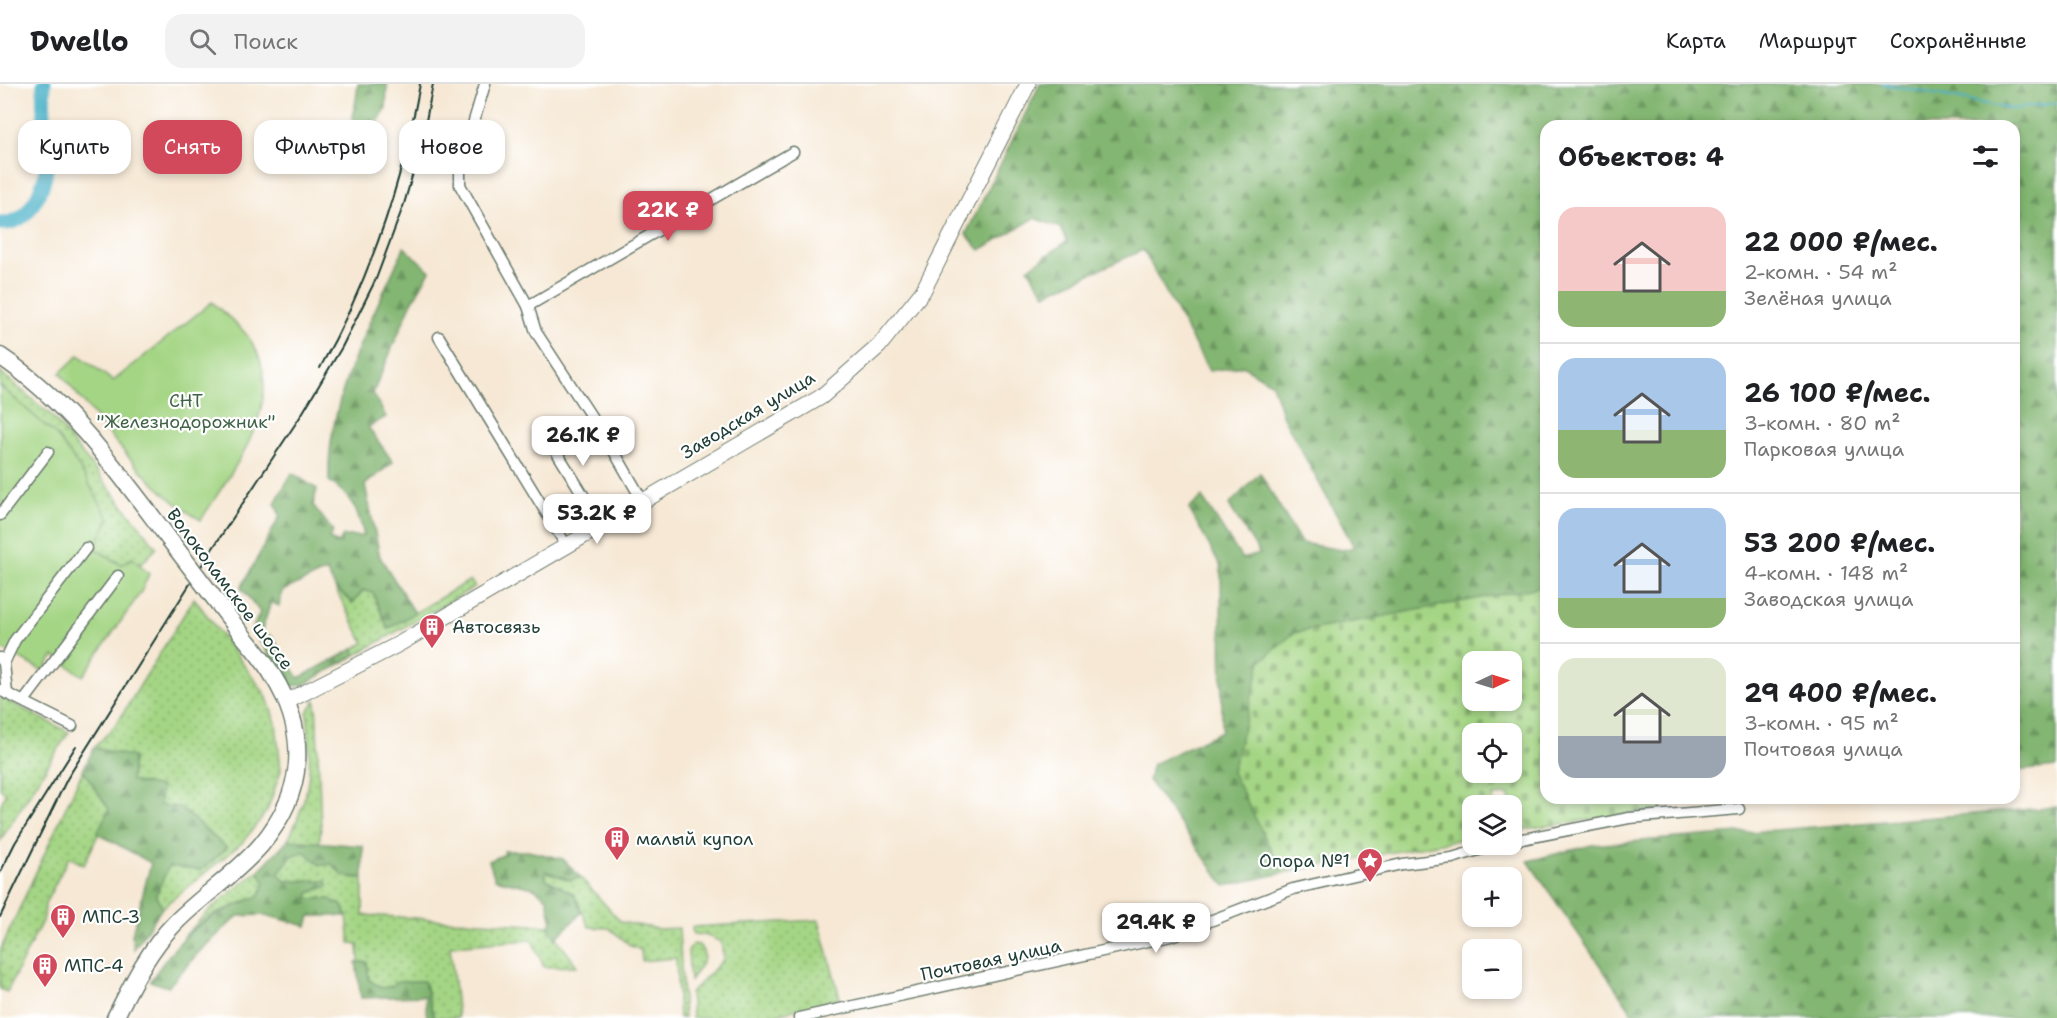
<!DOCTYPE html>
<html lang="ru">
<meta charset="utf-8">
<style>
body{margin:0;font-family:"Shantell Sans",sans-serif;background:#f2f2f2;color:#202124;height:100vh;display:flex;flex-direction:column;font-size:22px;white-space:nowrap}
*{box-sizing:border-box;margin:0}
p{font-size:20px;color:#757577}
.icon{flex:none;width:33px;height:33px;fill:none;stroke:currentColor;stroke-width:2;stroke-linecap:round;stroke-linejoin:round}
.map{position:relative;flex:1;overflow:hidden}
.side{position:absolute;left:1540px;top:36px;width:480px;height:684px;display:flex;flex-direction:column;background:#fff;border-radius:18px;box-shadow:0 3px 9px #0003}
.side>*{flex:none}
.hud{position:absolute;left:18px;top:36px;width:570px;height:54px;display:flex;gap:12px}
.needle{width:39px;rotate:86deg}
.tools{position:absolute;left:1462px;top:567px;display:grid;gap:12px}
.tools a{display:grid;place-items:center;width:60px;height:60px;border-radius:12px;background:#fff;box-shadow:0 3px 9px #0003;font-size:30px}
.price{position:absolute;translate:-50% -51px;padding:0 14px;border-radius:12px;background:#fff;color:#222;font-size:20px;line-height:39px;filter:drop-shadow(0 2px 3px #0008)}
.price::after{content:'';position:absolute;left:50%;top:36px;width:18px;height:14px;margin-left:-9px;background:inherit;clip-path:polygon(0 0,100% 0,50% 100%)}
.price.on{background:#d1495b;color:#fff}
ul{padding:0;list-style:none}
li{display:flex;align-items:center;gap:18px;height:150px;padding:0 18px}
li+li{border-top:2px solid #e0e0e0}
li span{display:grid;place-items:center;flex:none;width:168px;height:120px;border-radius:18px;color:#555}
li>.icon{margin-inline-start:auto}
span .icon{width:72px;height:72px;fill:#fffc;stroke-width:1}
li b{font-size:26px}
h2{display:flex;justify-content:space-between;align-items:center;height:72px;padding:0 18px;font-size:26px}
.tag{padding:0 21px;border-radius:18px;background:#fff;box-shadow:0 3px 9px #0003;font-size:21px;line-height:54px}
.tag.on{background:#d1495b;color:#fff}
header{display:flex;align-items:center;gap:36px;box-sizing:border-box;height:84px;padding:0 30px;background:#fff;border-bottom:2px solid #e0e0e0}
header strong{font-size:28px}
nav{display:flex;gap:33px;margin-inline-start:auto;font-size:21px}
.search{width:420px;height:54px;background:#f2f2f2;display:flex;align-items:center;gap:15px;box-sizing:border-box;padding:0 21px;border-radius:18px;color:#757577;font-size:22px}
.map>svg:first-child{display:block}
.grass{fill:url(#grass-dots);stroke:#62895c;stroke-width:1.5}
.forest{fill:url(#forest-firs);stroke:#517a53;stroke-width:1.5}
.cemetery{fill:url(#cemetery-stones);stroke:#62895c;stroke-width:1.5;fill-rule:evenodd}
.garden{fill:#a4d584;stroke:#62895c;stroke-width:1.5}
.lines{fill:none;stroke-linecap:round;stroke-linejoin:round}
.stream{stroke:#48b1c7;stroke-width:2}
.river{stroke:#48b1c7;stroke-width:15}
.street-casing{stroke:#6a796c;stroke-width:13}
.secondary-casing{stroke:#6a796c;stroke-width:17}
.primary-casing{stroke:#6a796c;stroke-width:19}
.street{stroke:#fff;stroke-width:10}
.secondary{stroke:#fff;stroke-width:15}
.primary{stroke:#fff;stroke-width:16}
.rail{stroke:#1f3d34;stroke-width:2}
.primary-bridge-casing{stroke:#6a796c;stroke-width:19;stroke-linecap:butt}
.primary-bridge{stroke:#fff;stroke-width:16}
.labels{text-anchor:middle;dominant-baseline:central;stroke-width:4.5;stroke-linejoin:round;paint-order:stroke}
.park-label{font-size:18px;fill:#406348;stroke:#fff}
.street-label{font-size:18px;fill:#1f3d34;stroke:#fff}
.poi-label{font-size:18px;fill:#1f3d34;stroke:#fff;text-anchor:start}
</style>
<header>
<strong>Dwello</strong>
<div class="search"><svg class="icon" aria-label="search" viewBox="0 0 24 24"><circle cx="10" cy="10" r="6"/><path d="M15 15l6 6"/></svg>Поиск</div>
<nav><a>Карта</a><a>Маршрут</a><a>Сохранённые</a></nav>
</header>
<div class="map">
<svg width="2057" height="934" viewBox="0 0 2057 934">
<defs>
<pattern id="grass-dots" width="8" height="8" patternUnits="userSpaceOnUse" patternTransform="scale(1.5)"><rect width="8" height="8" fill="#a4d584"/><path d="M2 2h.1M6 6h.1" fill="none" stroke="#85ae6d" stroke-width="1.8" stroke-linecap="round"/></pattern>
<pattern id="forest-firs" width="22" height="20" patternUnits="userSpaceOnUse" patternTransform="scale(1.5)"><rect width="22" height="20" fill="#83b672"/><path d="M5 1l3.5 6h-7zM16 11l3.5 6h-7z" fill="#6b955e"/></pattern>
<pattern id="cemetery-stones" width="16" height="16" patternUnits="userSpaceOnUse" patternTransform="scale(1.5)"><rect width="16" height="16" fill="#a4d584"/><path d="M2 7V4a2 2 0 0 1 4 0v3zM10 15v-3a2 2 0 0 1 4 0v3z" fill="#85ae6d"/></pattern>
</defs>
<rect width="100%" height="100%" fill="#fff"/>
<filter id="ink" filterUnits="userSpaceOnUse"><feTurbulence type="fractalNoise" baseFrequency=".0167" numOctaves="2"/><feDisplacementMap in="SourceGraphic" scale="12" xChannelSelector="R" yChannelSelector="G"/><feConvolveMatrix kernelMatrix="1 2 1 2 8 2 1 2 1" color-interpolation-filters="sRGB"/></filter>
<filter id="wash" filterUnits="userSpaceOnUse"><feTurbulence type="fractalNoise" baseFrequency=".008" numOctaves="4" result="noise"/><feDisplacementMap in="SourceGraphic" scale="24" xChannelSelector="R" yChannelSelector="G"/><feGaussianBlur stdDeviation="1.35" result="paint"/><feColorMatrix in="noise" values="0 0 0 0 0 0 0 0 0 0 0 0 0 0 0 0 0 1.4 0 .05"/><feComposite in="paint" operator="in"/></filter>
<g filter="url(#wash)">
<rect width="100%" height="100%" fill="#f6e8d4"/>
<!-- grass -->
<g class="grass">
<path d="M 0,288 L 52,332 L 157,464 L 140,481 L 132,474 L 122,481 L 94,464 L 109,435 L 79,383 L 56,351 L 0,302 Z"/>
<path d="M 470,496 L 475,503 L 356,571 L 353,565 L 364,559 L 335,504 L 353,519 L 363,506 L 373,509 L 388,545 Z"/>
<path d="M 194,514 L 266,611 L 276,639 L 281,686 L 267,727 L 243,758 L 162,824 L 156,810 L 169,782 L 201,786 L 227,764 L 160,721 L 131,697 L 133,673 L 94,664 L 117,639 Z"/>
<path d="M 0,613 L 69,648 L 0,757 L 0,722 L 6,709 L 0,705 Z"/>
<path d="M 316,616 L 321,743 L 319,760 L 288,756 C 312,708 312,681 307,628 Z"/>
<path d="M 83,686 L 110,725 L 84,781 L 69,773 L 45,820 L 44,833 L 7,908 L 0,905 L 0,867 Z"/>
<path d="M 304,767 L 320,781 L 332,780 L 344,792 L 363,795 L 363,831 L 548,842 L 577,882 L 544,883 L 532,856 L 450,862 L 458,934 L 434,934 L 424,897 L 382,904 L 369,896 L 367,879 L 359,878 L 358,860 L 350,859 L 347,832 L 343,823 L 329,815 L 308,815 L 309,809 L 328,802 L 313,797 L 285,797 L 277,789 L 292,772 Z"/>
<path d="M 258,787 L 266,799 L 259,812 L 212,831 L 183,853 L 213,823 Z"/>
<path d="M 544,787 L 570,796 L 580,793 L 621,838 L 659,845 L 679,844 L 684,934 L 679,934 L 676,874 L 642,877 L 641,866 L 631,862 L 609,844 L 589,843 L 574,810 L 546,795 Z"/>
<path d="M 819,836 L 840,914 L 763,934 L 692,934 L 690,909 L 724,875 L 721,858 L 706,851 L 693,850 L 692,843 Z"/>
<path d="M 693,860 L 699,861 C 712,876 696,884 690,898 L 688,867 Z"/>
</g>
<!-- forest -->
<g class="forest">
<path d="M 358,0 L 387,0 L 386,24 L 378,38 L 370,74 L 360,85 L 353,81 C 345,53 356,28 358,0 Z"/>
<path d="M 1040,0 L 2057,0 L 2057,683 L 2015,687 L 2014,42 L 1546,42 L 1546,502 L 1294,549 L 1262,577 L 1232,688 L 1283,789 L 1225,802 L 1148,696 L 1153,680 L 1222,647 L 1221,483 L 1189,425 L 1202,413 L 1242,475 L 1260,470 L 1229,421 L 1260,389 L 1301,459 L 1342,466 L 1354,463 L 1283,333 L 1272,300 L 1243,282 L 1209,287 L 1143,166 L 1045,210 L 1028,185 L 1067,157 L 1061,144 L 1035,134 L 980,166 L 966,150 Z"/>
<path d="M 404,163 L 430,187 L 411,220 L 373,309 L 386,333 L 368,343 L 393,378 L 365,401 L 380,473 L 415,529 L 388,545 L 373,509 L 363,506 L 353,519 L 335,503 L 326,487 L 282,507 L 279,522 L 271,518 L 261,549 L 271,552 L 299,594 L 353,565 L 356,571 L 303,601 L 291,602 L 252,546 L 260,528 L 241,504 L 280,432 L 275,419 L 292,389 L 317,405 L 313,421 L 333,447 L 329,455 L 339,459 L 343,452 L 364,452 C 358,425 351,412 329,397 C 326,315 372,236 404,163 Z"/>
<path d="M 94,664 L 133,673 L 131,697 L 161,703 L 160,721 L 179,723 L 227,764 L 201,786 L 169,782 L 156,810 L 162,824 L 134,865 L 132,851 L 151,779 L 97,749 L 109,725 L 83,686 Z"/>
<path d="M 2057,723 L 2057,934 L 1636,934 L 1528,777 L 1592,761 Z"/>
<path d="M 288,756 L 363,762 L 363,794 L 343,792 L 332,780 L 320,781 L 304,767 L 292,772 L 278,789 L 285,797 L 327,797 L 328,802 L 309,809 L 308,815 L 329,815 L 343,822 L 347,832 L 310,832 L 307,842 L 265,831 L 238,832 L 199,868 L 168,903 L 150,897 C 187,844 200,836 259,812 L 265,799 L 258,787 Z"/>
<path d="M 504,767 L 528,767 L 563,775 L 580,793 L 570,796 L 545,787 L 546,795 L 574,810 L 582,828 L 556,854 L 548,842 L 552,840 L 547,814 L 534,804 L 495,795 L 489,777 L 505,770 Z"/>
<path d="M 356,878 L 367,878 L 369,896 L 382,904 L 392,902 L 398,897 L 424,897 L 434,934 L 427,934 L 425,912 L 361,914 Z"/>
</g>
<!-- cemetery -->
<path class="cemetery" d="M 1546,502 L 1546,714 L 1658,714 L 1663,725 L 1513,747 L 1509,711 L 1493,712 L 1494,721 L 1473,722 L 1473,753 L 1283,789 L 1232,688 L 1261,577 L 1294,549 ZM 1473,578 L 1512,578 L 1512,616 L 1473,616 ZM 1473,650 L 1512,650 L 1512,688 L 1473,688 Z"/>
<!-- garden -->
<g class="garden">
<path d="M 212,218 C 224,230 242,242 251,257 C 290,317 232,386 201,436 C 149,408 98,335 60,289 L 79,271 L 113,297 Z"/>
<path d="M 0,302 L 56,351 L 79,383 L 109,435 L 94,464 L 121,481 L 132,474 L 149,490 L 141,508 L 83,592 L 54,572 L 43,587 L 0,564 Z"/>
</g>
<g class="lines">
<!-- stream -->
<path class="stream" d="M 1883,0 L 2013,25 L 2057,19"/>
<!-- river -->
<path class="river" d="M 0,139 C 13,140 24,134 31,123 C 61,81 39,45 44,0"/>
</g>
</g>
<g filter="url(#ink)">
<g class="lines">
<defs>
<g id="street">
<path d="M 485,0 L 460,84 L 460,101 L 528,222 L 536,248 L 615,369 L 642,416"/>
<path d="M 528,222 L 793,68"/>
<path d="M 439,253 L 566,461"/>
<path d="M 540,341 L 601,440"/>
<path d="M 0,431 L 48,368"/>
<path d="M 0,574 L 4,579 L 7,610"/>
<path d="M 4,579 L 15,556 L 86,464"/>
<path d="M 0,606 L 72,642"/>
<path d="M 24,617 L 118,492"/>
<path d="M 1512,757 L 1629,734 L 1739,725"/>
<path d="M 799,934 L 1171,852 L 1293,805 L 1402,780 L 1452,774 L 1499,760"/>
</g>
<path id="secondary" d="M 286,618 L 399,560 L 821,313 L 879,262 L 923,207 L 1028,0"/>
<g id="primary">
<path d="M 0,272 C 70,319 119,389 169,455"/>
<path d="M 115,934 C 132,900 149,865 176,838 C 203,811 236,790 261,761 C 305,708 309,650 273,592 C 264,576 251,562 240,548"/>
</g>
</defs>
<!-- street casing -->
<use href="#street" class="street-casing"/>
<!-- secondary casing -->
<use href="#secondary" class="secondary-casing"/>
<!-- primary casing -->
<use href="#primary" class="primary-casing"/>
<!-- street -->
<use href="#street" class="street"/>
<!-- secondary -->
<use href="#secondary" class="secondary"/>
<!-- primary -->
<use href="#primary" class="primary"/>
<!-- rail -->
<g class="rail">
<path d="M 320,284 C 370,195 402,100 420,0"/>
<path d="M 0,789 L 15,759 L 76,662"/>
<path d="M 0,833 L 67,695 L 205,476 L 300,333 L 342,263 L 376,195 L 404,120 L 422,58 L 433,0"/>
</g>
<defs>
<path id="primary-bridge" d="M 169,455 L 240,548"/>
</defs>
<!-- primary-bridge casing -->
<use href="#primary-bridge" class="primary-bridge-casing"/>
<!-- primary-bridge -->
<use href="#primary-bridge" class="primary-bridge"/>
</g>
</g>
<!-- icons -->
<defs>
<symbol id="building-pin" viewBox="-11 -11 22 30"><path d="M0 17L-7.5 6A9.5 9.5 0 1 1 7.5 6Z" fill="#d1495b" stroke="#fff"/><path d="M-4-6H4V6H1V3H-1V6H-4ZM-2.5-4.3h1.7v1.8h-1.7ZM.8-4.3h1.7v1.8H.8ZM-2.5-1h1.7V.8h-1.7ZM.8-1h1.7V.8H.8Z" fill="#fff"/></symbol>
<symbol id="sight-pin" viewBox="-11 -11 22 30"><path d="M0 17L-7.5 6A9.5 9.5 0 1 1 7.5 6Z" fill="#d1495b" stroke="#fff"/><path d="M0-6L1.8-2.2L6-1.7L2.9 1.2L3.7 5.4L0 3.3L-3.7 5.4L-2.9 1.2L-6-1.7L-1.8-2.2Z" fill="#fff"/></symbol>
</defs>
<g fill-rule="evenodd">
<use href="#building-pin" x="417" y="528" width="30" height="40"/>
<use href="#building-pin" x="602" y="740" width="30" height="40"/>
<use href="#sight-pin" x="1355" y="762" width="30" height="40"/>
<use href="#building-pin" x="48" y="818" width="30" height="40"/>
<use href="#building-pin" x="30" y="867" width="30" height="40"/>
</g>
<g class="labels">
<!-- park labels -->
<g class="park-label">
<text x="186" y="317">СНТ<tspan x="186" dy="21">"Железнодорожник"</tspan></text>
</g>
<!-- street labels -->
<g class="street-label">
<text transform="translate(748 331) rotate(-31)">Заводская улица</text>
<text transform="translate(230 505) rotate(53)">Волоколамское шоссе</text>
<text transform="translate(991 876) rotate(-12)">Почтовая улица</text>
</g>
<!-- poi labels -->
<g class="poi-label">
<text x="452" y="543">Автосвязь</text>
<text x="636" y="755">малый купол</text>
<text x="1350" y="777" text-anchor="end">Опора №1</text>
<text x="82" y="833">МПС-3</text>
<text x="64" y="882">МПС-4</text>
</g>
</g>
</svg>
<div class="tools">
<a><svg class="needle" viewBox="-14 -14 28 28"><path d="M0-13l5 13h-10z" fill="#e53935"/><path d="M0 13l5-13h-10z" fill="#757577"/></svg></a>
<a><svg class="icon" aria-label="locate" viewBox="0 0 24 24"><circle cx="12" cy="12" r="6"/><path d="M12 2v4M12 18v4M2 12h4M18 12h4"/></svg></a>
<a><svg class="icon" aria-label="layers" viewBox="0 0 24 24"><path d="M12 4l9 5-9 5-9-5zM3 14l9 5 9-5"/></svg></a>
<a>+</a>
<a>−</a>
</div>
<b class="price on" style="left:668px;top:158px">22K ₽</b>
<b class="price" style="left:583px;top:383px">26.1K ₽</b>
<b class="price" style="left:597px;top:461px">53.2K ₽</b>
<b class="price" style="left:1156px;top:870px">29.4K ₽</b>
<div class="hud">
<a class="tag">Купить</a>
<a class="tag on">Снять</a>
<a class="tag">Фильтры</a>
<a class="tag">Новое</a>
</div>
<section class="side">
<h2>Объектов: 4<svg class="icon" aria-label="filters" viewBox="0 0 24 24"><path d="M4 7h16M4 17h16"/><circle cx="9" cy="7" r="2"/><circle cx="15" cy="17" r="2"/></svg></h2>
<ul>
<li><span style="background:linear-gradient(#f6c9c9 70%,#8fb573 0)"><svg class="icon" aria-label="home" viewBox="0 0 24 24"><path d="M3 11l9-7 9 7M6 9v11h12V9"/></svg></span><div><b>22 000 ₽/мес.</b><p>2-комн. · 54 m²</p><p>Зелёная улица</p></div></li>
<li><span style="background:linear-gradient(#a9c7e8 60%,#8fb573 0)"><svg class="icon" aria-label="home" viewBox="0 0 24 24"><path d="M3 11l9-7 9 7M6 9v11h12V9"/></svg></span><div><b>26 100 ₽/мес.</b><p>3-комн. · 80 m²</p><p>Парковая улица</p></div></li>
<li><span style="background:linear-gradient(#a9c7e8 75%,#8fb573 0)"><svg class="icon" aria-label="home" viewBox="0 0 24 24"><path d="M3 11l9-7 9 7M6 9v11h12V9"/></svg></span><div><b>53 200 ₽/мес.</b><p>4-комн. · 148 m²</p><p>Заводская улица</p></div></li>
<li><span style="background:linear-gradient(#dfe7d0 65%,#9aa5b1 0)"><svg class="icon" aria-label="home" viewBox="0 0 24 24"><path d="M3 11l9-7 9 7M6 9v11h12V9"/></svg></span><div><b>29 400 ₽/мес.</b><p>3-комн. · 95 m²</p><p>Почтовая улица</p></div></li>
</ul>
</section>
</div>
